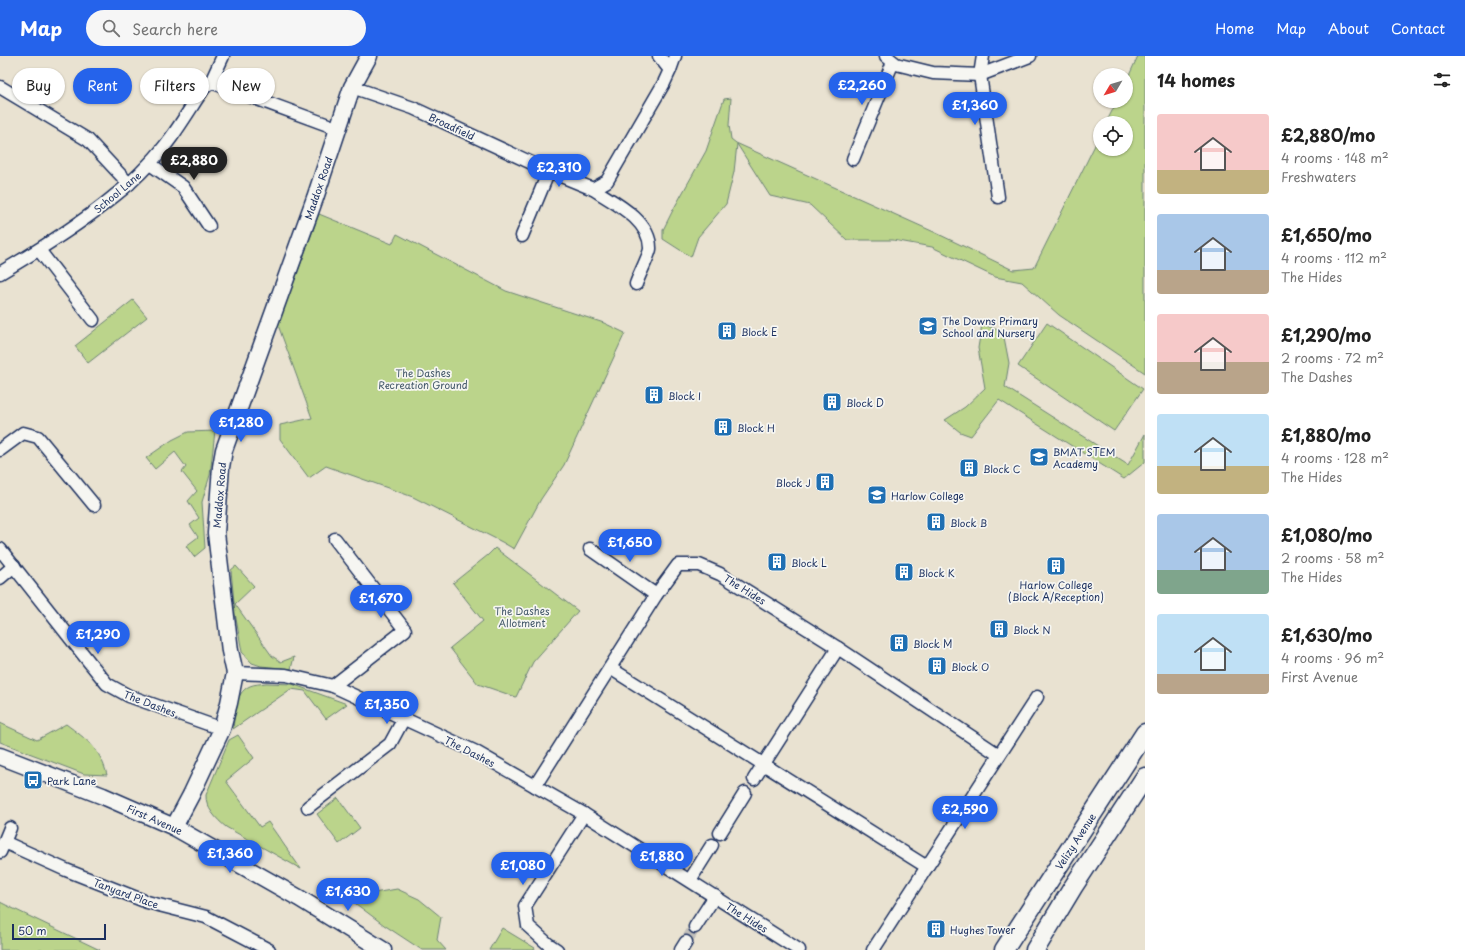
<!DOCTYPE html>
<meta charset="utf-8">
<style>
body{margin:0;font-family:"Playpen Sans",sans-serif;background:#f6f6f6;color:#222;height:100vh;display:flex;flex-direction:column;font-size:15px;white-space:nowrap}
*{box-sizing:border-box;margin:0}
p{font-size:13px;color:#767676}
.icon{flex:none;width:22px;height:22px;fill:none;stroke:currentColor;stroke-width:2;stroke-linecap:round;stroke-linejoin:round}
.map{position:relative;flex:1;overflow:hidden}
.side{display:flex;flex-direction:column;background:#fff;width:320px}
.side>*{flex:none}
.top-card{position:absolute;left:12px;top:12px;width:380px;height:36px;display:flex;gap:8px}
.needle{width:26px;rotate:232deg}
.controls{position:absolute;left:1093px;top:12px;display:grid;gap:8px}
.controls a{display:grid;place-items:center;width:40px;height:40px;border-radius:50%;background:#fff;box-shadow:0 1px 3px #0004;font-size:20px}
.scale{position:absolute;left:12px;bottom:10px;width:94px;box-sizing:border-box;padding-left:4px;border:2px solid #1b2f5e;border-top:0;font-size:11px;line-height:14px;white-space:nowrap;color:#1b2f5e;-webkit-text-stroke:3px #f6f6f2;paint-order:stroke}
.price{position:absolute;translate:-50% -34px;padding:0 9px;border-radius:14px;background:#2563eb;color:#fff;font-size:13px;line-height:26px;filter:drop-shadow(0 1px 2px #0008)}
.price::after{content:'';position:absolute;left:50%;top:24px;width:12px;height:9px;margin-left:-6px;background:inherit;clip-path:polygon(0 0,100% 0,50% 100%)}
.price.on{background:#222;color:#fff}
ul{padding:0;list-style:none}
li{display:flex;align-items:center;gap:12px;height:100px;padding:0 12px}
li span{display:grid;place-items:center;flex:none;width:112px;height:80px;border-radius:4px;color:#555}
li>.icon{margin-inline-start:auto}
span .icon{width:48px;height:48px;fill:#fffc;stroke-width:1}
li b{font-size:17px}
h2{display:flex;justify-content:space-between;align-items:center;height:48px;padding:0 12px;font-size:17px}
.tag{padding:0 14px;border-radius:18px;background:#fff;box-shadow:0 1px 3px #0004;font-size:14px;line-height:36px}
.tag.on{background:#2563eb;color:#fff}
header{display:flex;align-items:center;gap:24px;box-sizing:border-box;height:56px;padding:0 20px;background:#2563eb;color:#fff}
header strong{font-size:19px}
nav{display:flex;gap:22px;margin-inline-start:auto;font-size:14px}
.search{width:280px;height:36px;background:#f6f6f6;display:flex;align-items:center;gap:10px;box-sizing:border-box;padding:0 14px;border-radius:22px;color:#767676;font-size:15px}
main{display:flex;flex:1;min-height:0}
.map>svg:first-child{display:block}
.green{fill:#bbd48b;stroke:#6b8274}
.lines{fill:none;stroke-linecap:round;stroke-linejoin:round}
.street-tunnel{stroke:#c0beba;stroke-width:12;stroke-dasharray:12 6;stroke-linecap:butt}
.street-casing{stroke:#1b2f5e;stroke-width:15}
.secondary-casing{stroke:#1b2f5e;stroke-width:19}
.primary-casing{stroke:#1b2f5e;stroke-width:21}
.street{stroke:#f6f6f2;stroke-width:12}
.secondary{stroke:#f6f6f2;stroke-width:16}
.primary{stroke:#f6f6f2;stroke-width:18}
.labels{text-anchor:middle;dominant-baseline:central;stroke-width:3.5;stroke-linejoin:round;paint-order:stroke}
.street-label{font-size:10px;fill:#1b2f5e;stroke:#f6f6f2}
.poi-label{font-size:10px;fill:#1b2f5e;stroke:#f6f6f2;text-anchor:start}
.park-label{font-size:10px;fill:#435869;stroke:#f6f6f2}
</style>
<header>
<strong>Map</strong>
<div class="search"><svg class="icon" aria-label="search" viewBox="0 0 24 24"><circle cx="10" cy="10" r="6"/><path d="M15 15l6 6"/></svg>Search here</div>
<nav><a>Home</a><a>Map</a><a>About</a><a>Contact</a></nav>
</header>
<main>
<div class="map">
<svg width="1145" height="894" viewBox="0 0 1145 894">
<rect width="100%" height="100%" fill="#e9e2d1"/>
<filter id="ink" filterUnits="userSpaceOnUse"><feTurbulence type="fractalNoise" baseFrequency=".025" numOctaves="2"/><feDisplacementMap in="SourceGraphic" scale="8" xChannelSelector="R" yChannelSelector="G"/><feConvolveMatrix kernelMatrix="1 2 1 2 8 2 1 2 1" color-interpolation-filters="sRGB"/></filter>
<g filter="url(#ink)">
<!-- green -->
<g class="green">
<path d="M 1138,0 L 1145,0 L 1145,317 L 1059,259 L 1022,226 L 995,221 L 932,191 L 893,184 L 847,184 L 810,149 L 770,140 L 737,88 L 734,116 L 726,148 L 698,181 L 691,201 L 663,183 L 663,174 L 673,154 L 706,95 L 724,43 L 731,42 L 729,69 L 731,83 L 736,87 L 934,176 L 1013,214 L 1034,212 L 1100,79 L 1100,93 L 1126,93 L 1126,67 L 1106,67 L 1117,45 L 1126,45 L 1126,26 Z"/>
<path d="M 319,158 L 392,188 L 397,178 L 506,235 L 604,267 L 625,277 L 564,409 L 541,443 L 514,493 L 502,486 L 413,441 L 326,410 L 309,422 L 280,383 L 280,369 L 312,362 L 278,269 Z"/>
<path d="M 133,244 L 147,261 L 88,307 L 75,290 Z"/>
<path d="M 1047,267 L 1143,333 L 1114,375 L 1018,310 Z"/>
<path d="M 982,268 L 1003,276 L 1009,307 L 1005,331 L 1128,409 L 1145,378 L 1145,406 L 1124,423 L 999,344 L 971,380 L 960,376 L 945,364 L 965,351 L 985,332 L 978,292 Z"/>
<path d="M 215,375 L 210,419 L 202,446 L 205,492 L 194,501 L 186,490 L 198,481 L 190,469 L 199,462 L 188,445 L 197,435 L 182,416 L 186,411 L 175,396 L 155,413 L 146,402 L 172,384 L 188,376 Z"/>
<path d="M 495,492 L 578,555 L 533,606 L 516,641 L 478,628 L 450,592 L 483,565 L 453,527 L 488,499 Z"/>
<path d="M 236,510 L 254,530 L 235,548 L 272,600 L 281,606 L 294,601 L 291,613 L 261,610 L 252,607 L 242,596 L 235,557 L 231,514 Z"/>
<path d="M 266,627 L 292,628 L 347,648 L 326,663 L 305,635 L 291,633 L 233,673 C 235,659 234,637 250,630 C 254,628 261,628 266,627 Z"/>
<path d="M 0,667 L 37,684 L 66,668 C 87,684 100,692 107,719 L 84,718 L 0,686 Z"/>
<path d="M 238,679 L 254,702 L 226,725 L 260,771 L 268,766 L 301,813 L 226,771 C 217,764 205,751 206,739 L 229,684 Z"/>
<path d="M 338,742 L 360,772 L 339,788 L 317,758 Z"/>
<path d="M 348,824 L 368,838 L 397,833 L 419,843 L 441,861 L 437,884 L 446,894 L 422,894 L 384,869 L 332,830 Z"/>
<path d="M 0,846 L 12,852 L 100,894 L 0,894 Z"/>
<path d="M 502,872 L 535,892 L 534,894 L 489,894 Z"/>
</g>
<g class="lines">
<!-- street-tunnel -->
<path class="street-tunnel" d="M 686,886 L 695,871"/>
<defs>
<g id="street">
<path d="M 886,0 L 896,8 L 933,17 L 980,19 L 1030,0"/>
<path d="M 983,0 L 980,19 L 998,141"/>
<path d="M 670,14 L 675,0"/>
<path d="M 211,26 L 339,73"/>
<path d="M 0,31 L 88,84 L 129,128"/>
<path d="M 352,31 L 413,52 L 549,115 L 593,133 L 607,125 L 664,27 L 670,14 L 659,0"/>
<path d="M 853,103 L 893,6"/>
<path d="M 150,108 L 183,131 L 209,170"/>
<path d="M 593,133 C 613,146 651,164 650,193 C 649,200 639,219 636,228"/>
<path d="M 522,180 L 549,115"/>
<path d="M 39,194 L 93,264"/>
<path d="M 0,217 C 39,194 78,170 113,141 C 126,131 138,120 149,108 C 171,86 187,57 204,32 L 211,26 L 223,0"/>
<path d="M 0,394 L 23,377 L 38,381 L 94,449"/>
<path d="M 0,493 L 90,607 L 107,628 L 129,640 L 222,673"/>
<path d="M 590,493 L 656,539"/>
<path d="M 0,522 L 14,510"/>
<path d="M 610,612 L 927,811"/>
<path d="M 235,617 L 286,619 L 333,630 L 474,695 L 584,758 L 799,894"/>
<path d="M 333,630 L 405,574 L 335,483"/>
<path d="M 754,723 L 838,592"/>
<path d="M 535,730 L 656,539 L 678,509 L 699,509 L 720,518 L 838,592 L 999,699"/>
<path d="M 308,751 L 390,688 L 403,664"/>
<path d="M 720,777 L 745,737"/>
<path d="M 4,786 L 66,814 L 147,846 L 206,861 L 269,894"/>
<path d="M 0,796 L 10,772"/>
<path d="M 690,824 L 712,789"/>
<path d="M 695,871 L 715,840"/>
<path d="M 557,894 L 548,888 L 528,870 L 525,850 L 584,758"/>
<path d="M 681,894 L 686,886"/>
<path d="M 873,894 L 1037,641"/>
</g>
<g id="secondary">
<path d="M 0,700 L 103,740 L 174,771 L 299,842 L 383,894"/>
<path d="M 174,771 L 191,739 L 222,673 L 229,647 L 235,617 L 230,595 L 216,477 L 221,411 L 224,394 L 315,142 L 352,31 L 369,0"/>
</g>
<g id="primary">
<path d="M 1004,894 L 1145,677"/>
<path d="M 1035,894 L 1073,831 L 1145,721"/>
</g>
</defs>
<!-- street casing -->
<use href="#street" class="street-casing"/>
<!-- secondary casing -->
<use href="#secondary" class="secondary-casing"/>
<!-- primary casing -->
<use href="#primary" class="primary-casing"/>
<!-- street -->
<use href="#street" class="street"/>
<!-- secondary -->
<use href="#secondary" class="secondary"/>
<!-- primary -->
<use href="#primary" class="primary"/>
</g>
</g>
<!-- icons -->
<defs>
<symbol id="school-square" viewBox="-11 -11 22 22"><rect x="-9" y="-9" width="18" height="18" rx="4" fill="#1f6fb2" stroke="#f6f6f2"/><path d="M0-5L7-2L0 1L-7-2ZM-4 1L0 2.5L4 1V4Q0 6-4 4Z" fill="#fff"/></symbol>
<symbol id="building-square" viewBox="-11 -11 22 22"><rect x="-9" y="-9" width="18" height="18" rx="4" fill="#1f6fb2" stroke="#f6f6f2"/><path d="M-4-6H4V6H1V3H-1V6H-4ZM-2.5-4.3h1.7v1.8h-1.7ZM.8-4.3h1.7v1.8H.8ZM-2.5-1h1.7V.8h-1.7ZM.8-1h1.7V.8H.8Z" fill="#fff"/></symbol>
<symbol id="university-square" viewBox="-11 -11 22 22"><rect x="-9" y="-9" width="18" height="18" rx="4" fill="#1f6fb2" stroke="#f6f6f2"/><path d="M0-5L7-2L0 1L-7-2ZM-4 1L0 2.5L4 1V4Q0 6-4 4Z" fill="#fff"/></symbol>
<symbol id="bus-square" viewBox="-11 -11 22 22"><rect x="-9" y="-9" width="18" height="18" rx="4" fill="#1f6fb2" stroke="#f6f6f2"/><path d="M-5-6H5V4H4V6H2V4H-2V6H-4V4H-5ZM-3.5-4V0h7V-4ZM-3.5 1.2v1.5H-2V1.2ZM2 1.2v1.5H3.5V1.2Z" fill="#fff"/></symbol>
</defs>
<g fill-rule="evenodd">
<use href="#school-square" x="917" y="259" width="22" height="22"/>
<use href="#building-square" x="716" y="264" width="22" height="22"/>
<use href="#building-square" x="643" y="328" width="22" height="22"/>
<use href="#building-square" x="821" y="335" width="22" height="22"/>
<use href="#building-square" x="712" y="360" width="22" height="22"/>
<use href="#school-square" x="1028" y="390" width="22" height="22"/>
<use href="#building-square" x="958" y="401" width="22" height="22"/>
<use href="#building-square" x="814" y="415" width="22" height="22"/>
<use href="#university-square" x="866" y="428" width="22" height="22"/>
<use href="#building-square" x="925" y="455" width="22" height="22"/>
<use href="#building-square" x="766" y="495" width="22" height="22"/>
<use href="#building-square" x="1045" y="499" width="22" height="22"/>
<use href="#building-square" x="893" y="505" width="22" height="22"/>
<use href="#building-square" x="988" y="562" width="22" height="22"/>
<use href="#building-square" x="888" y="576" width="22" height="22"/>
<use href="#building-square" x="926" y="599" width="22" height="22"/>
<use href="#bus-square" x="22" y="713" width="22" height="22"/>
<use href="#building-square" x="925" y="862" width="22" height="22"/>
</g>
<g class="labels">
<!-- street labels -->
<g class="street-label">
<text transform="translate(452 70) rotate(25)">Broadfield</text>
<text transform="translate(318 132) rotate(-71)">Maddox Road</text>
<text transform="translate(117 136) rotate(-40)">School Lane</text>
<text transform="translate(219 439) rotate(-85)">Maddox Road</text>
<text transform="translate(745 533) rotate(32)">The Hides</text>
<text transform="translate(150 647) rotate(21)">The Dashes</text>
<text transform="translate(470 695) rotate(27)">The Dashes</text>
<text transform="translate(155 763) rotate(24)">First Avenue</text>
<text transform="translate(1075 785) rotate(-57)">Velizy Avenue</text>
<text transform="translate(126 837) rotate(20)">Tanyard Place</text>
<text transform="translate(747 861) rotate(32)">The Hides</text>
</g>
<!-- poi labels -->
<g class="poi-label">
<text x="942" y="264">The Downs Primary<tspan x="942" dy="12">School and Nursery</tspan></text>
<text x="741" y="275">Block E</text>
<text x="668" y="339">Block I</text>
<text x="846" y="346">Block D</text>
<text x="737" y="371">Block H</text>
<text x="1053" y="395">BMAT STEM<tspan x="1053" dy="12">Academy</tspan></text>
<text x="983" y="412">Block C</text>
<text x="811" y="426" text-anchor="end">Block J</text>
<text x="891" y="439">Harlow College</text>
<text x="950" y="466">Block B</text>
<text x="791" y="506">Block L</text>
<text x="918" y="516">Block K</text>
<text x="1056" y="528" text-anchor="middle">Harlow College<tspan x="1056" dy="12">(Block A/Reception)</tspan></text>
<text x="1013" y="573">Block N</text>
<text x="913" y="587">Block M</text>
<text x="951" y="610">Block O</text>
<text x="47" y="724">Park Lane</text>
<text x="950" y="873">Hughes Tower</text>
</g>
<!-- park labels -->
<g class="park-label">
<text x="423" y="316">The Dashes<tspan x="423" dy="12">Recreation Ground</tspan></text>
<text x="522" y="554">The Dashes<tspan x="522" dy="12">Allotment</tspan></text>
</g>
</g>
</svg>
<div class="controls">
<a><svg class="needle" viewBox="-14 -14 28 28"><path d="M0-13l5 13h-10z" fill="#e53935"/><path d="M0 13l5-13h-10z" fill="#767676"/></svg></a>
<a><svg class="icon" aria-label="locate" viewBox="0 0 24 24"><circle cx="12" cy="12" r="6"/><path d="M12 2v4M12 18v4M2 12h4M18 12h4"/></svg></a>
</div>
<div class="scale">50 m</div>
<b class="price" style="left:862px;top:50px">£2,260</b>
<b class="price" style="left:975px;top:70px">£1,360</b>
<b class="price on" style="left:194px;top:125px">£2,880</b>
<b class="price" style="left:559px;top:132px">£2,310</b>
<b class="price" style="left:241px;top:387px">£1,280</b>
<b class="price" style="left:630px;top:507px">£1,650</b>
<b class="price" style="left:381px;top:563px">£1,670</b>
<b class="price" style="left:98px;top:599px">£1,290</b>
<b class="price" style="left:387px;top:669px">£1,350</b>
<b class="price" style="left:965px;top:774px">£2,590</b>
<b class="price" style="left:230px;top:818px">£1,360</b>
<b class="price" style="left:662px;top:821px">£1,880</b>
<b class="price" style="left:523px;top:830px">£1,080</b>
<b class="price" style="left:348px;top:856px">£1,630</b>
<div class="top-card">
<a class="tag">Buy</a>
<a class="tag on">Rent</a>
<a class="tag">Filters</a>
<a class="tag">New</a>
</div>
</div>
<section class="side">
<h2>14 homes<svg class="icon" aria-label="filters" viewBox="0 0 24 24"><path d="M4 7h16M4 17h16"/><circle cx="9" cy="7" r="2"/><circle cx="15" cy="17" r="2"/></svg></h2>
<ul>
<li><span style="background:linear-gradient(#f6c9c9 70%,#c2b280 0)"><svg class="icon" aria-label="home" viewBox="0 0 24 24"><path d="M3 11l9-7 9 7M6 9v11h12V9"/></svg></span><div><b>£2,880/mo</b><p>4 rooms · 148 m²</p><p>Freshwaters</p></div></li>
<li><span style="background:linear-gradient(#a9c7e8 70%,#b9a48a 0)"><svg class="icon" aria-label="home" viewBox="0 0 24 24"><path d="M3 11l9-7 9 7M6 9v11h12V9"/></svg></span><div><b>£1,650/mo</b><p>4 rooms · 112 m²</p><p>The Hides</p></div></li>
<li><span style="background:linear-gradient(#f6c9c9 60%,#b9a48a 0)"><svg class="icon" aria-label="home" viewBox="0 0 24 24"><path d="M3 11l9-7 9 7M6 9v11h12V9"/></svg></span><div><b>£1,290/mo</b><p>2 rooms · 72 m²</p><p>The Dashes</p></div></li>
<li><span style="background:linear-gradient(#bfe0f5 65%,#c2b280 0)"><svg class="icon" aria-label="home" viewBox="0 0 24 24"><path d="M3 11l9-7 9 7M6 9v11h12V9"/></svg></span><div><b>£1,880/mo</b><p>4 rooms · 128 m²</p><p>The Hides</p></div></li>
<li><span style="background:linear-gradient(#a9c7e8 70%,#7fa58c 0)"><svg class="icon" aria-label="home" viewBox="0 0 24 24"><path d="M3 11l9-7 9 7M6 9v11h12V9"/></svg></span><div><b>£1,080/mo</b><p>2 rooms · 58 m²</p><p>The Hides</p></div></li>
<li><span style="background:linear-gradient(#bfe0f5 75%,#b9a48a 0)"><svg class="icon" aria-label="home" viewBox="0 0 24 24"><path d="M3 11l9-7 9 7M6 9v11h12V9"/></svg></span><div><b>£1,630/mo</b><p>4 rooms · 96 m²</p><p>First Avenue</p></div></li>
</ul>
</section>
</main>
